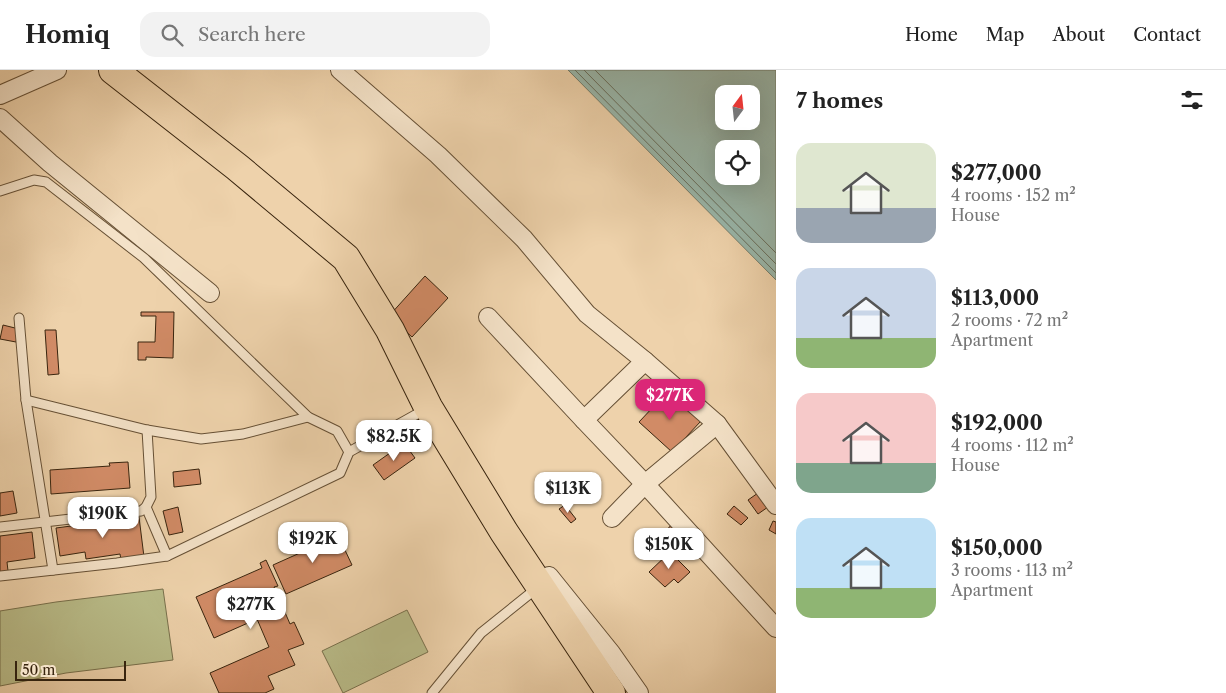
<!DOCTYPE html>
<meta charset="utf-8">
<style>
body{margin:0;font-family:"Libre Caslon Text",serif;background:#f2f2f2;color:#222;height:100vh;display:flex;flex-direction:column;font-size:19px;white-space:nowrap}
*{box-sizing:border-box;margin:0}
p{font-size:16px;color:#767676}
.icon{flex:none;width:28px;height:28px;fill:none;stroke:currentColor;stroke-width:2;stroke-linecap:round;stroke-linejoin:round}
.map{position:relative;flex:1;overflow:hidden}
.side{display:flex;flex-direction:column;background:#fff;width:450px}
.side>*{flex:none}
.needle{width:32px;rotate:15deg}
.fabs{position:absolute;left:715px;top:15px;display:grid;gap:10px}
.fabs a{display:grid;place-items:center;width:45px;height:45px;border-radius:10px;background:#fff;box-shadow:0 5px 20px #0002;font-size:25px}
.scale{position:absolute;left:15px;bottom:12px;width:111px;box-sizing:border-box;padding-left:5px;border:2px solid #38240e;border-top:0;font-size:14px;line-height:18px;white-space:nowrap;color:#38240e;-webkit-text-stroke:4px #f4e2c8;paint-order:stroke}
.price{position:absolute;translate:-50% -42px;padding:0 11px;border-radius:10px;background:#fff;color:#222;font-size:16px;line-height:32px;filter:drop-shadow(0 1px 2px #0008)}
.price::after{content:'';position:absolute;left:50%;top:30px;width:15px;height:11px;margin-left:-8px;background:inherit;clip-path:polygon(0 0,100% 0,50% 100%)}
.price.selected{background:#db2777;color:#fff}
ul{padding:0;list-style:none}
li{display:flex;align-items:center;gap:15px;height:125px;padding:0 20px}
li span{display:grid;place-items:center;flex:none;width:140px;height:100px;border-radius:15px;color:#555}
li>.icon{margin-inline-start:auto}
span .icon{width:60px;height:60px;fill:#fffc;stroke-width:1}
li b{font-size:21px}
h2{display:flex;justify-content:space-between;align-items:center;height:60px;padding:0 20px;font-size:21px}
header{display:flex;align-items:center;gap:30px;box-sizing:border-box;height:70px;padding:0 25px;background:#fff;border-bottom:1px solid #e0e0e0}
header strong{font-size:24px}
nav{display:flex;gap:28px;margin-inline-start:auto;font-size:18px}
.search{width:350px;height:45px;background:#f2f2f2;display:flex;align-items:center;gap:12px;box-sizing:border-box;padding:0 18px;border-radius:15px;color:#767676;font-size:19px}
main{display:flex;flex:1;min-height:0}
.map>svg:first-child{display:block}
.green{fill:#b9bc89;stroke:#78704c}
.water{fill:#99b7ab;stroke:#727c6c;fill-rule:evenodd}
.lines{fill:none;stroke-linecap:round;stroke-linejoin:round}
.shore{stroke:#686e5c;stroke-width:1}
.building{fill:#d18b66;stroke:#38240e}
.lane-casing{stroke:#665035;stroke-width:11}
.street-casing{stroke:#665035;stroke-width:20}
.primary-casing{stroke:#38240e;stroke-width:30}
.lane{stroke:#f4e2c8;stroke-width:9}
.street{stroke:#f4e2c8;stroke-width:18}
.primary{stroke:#eed2ab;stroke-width:28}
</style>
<header>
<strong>Homiq</strong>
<div class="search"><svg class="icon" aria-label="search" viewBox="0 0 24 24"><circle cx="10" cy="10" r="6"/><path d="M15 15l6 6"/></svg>Search here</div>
<nav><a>Home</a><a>Map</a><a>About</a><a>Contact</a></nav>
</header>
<main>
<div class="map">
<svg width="776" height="623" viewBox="0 0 776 623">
<rect width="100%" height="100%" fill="#eed2ab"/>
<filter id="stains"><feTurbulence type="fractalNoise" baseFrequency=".004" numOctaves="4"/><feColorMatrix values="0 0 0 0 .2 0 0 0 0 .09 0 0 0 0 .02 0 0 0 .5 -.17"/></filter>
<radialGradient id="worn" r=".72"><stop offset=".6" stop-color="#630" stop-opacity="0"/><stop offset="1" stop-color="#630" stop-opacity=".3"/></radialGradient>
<!-- green -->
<g class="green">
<path d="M 163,519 L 173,590 L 66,603 L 0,616 L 0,541 L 56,532 Z"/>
<path d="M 407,540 L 428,582 L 343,623 L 322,581 Z"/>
</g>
<!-- water -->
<path class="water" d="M 568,0 L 776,0 L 776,210 ZM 724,24 L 751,24 L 751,51 L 724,51 ZM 724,79 L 751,79 L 751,106 L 724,106 Z"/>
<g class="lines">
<!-- shore -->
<g class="shore">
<path d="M 575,0 L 776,203"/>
<path d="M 584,0 L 776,194"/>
<path d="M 595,0 L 776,183"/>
</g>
</g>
<!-- building -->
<g class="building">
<path d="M 425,206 L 448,228 L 412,267 L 389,246 Z"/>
<path d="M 141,242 L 174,242 L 173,288 L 146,287 L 146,290 L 138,290 L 138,272 L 155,272 L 156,246 L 141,246 Z"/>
<path d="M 3,255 L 19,259 L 16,272 L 0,269 Z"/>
<path d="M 45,260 L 56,260 L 59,304 L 48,305 Z"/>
<path d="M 667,319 L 701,351 L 672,382 L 639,352 L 655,335 L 653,333 Z"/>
<path d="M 404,373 L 415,388 L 384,410 L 373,395 Z"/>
<path d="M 128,392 L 130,418 L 51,424 L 50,400 L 110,396 L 109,393 Z"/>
<path d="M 199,399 L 201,414 L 174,417 L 173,402 Z"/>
<path d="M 13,421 L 17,443 L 0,446 L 0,423 Z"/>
<path d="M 758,423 L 768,437 L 758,444 L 748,430 Z"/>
<path d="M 565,435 L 576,449 L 571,453 L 559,439 Z"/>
<path d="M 734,436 L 748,448 L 741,455 L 727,444 Z"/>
<path d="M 178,437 L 183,462 L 169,465 L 163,441 Z"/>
<path d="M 139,447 L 144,487 L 121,490 L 120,484 L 86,489 L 85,482 L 60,486 L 56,458 Z"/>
<path d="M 773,451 L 776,452 L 776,464 L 769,460 Z"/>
<path d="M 674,452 L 683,461 L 673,472 L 663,464 Z"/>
<path d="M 336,461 L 352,495 L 286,524 L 273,495 L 311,478 L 312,481 L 326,475 L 322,467 Z"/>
<path d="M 32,462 L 35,488 L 7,492 L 8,501 L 0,502 L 0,466 Z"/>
<path d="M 670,482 L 690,502 L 678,513 L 674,509 L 665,517 L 649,502 Z"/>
<path d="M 266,490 L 278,516 L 274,517 L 290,554 L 294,552 L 304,574 L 288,580 L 295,595 L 268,606 L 274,619 L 265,623 L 219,623 L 210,603 L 269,577 L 257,549 L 214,568 L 196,527 L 262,498 L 260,493 Z"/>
</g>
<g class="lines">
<defs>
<g id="lane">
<path d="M 0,121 L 34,110 L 46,112 L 144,188 L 308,347 L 337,361 L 349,382"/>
<path d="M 19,248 L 26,330 L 53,500"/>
<path d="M 26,330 L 147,360 L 201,369 L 243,364 L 308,347"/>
<path d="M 146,437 L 167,486"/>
<path d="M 0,457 L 141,441 L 146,437 L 151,427 L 147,360"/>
<path d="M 0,506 L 117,493 L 167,486 L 340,403 L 349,382 L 426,339"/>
<path d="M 432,623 L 481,563 L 537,518"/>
</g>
<g id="street">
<path d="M 340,0 L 438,85 L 524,169 L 587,244 L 645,291 L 717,354 L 776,435"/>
<path d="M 0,25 L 57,0"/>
<path d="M 0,48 L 50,93 L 210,223"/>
<path d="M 488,247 L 584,350 L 645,414 L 776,558"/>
<path d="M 584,350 L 645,291"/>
<path d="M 612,448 L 645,414 L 717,354"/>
<path d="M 549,506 L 611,583 L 639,623"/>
</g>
<path id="primary" d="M 113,0 L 237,97 L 346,188 L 390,260 L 428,337 L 504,462 L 611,623"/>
</defs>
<!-- lane casing -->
<use href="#lane" class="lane-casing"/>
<!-- street casing -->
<use href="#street" class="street-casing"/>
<!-- primary casing -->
<use href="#primary" class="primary-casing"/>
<!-- lane -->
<use href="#lane" class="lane"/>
<!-- street -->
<use href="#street" class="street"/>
<!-- primary -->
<use href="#primary" class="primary"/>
</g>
<rect width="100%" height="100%" filter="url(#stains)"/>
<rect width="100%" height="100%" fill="url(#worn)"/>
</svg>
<div class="fabs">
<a><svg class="needle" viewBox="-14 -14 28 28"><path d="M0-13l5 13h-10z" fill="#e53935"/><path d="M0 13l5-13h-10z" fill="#767676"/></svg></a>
<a><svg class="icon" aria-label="locate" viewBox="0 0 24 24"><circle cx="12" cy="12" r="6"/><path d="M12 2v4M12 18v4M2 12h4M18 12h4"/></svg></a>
</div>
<div class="scale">50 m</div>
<b class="price selected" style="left:670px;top:351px">$277K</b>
<b class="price" style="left:394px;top:392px">$82.5K</b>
<b class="price" style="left:568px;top:444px">$113K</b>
<b class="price" style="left:103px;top:469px">$190K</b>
<b class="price" style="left:313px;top:494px">$192K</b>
<b class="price" style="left:669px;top:500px">$150K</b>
<b class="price" style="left:251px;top:560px">$277K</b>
</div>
<section class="side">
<h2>7 homes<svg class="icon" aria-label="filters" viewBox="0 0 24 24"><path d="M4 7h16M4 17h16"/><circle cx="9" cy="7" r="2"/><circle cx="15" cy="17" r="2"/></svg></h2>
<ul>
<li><span style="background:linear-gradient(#dfe7d0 65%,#9aa5b1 0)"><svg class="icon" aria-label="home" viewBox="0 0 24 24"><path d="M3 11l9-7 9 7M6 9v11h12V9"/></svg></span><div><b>$277,000</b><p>4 rooms · 152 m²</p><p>House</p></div></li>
<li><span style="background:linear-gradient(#c9d6e8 70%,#8fb573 0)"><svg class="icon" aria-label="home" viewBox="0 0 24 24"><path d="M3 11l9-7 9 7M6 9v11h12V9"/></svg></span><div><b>$113,000</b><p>2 rooms · 72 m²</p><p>Apartment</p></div></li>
<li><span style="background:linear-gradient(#f6c9c9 70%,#7fa58c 0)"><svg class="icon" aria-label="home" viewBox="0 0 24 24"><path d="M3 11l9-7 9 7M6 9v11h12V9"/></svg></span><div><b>$192,000</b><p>4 rooms · 112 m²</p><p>House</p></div></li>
<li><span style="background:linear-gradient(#bfe0f5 70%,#8fb573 0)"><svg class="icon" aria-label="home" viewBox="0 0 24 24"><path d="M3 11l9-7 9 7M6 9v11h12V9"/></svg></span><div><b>$150,000</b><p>3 rooms · 113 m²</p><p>Apartment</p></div></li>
</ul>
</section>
</main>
